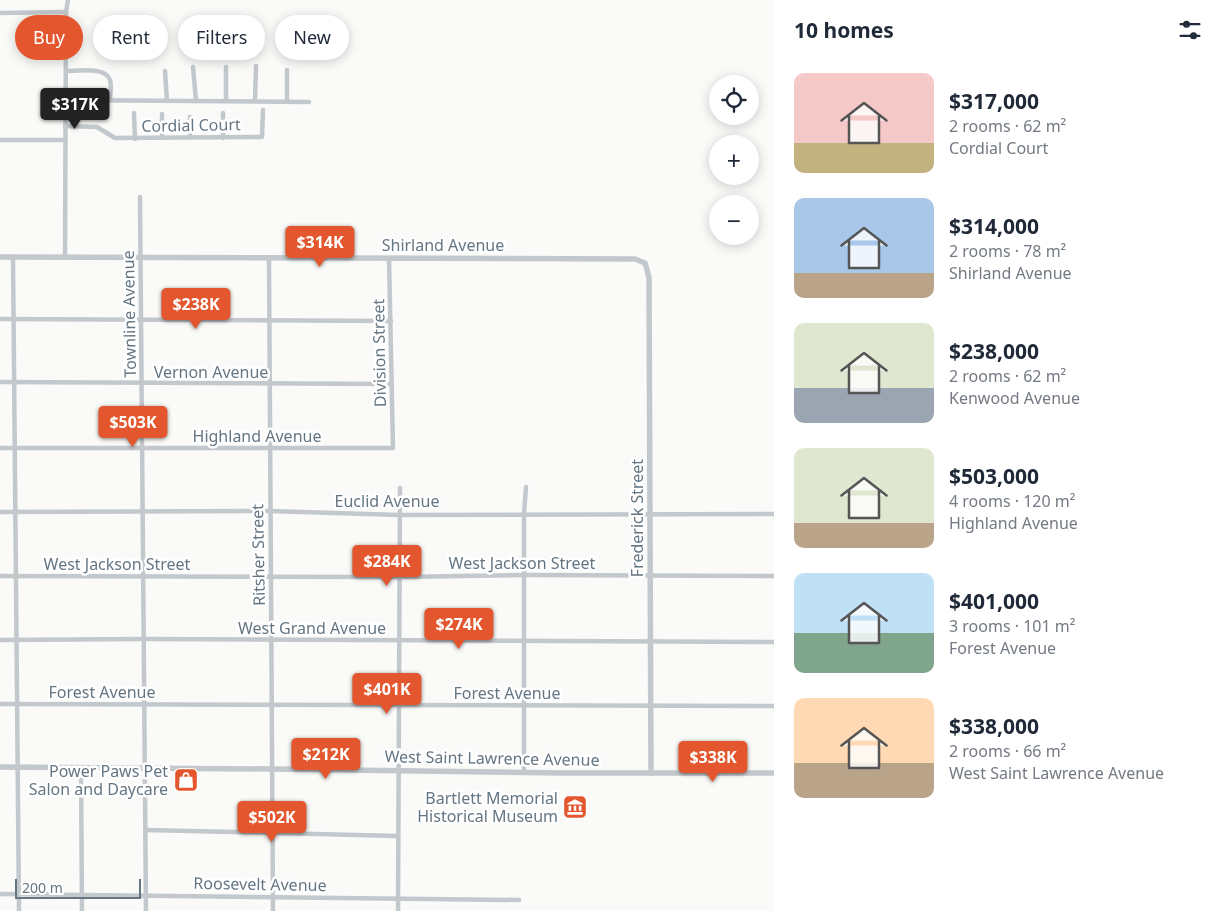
<!DOCTYPE html>
<meta charset="utf-8">
<style>
body{margin:0;font-family:"Noto Sans",sans-serif;background:#f6f6f7;color:#1f2937;height:100vh;display:flex;flex-direction:column;font-size:19px;white-space:nowrap}
*{box-sizing:border-box;margin:0}
p{font-size:16px;color:#747a83}
.icon{flex:none;width:28px;height:28px;fill:none;stroke:currentColor;stroke-width:2;stroke-linecap:round;stroke-linejoin:round}
.map{position:relative;flex:1;overflow:hidden}
.side{display:flex;flex-direction:column;background:#fff;width:450px}
.side>*{flex:none}
.top-card{position:absolute;left:15px;top:15px;width:475px;height:45px;display:flex;gap:10px}
.tools{position:absolute;left:709px;top:75px;display:grid;gap:10px}
.tools a{display:grid;place-items:center;width:50px;height:50px;border-radius:50%;background:#fff;box-shadow:0 2px 12px #0003;font-size:25px}
.scale{position:absolute;left:15px;bottom:12px;width:126px;box-sizing:border-box;padding-left:5px;border:2px solid #657683;border-top:0;font-size:14px;line-height:18px;white-space:nowrap;color:#657683;-webkit-text-stroke:4px #fff;paint-order:stroke}
.price{position:absolute;translate:-50% -42px;padding:0 11px;border-radius:5px;background:#e4572e;color:#fff;font-size:16px;line-height:32px;filter:drop-shadow(0 1px 2px #0008)}
.price::after{content:'';position:absolute;left:50%;top:30px;width:15px;height:11px;margin-left:-8px;background:inherit;clip-path:polygon(0 0,100% 0,50% 100%)}
.price.on{background:#222;color:#fff}
ul{padding:0;list-style:none}
li{display:flex;align-items:center;gap:15px;height:125px;padding:0 20px}
li span{display:grid;place-items:center;flex:none;width:140px;height:100px;border-radius:10px;color:#555}
li>.icon{margin-inline-start:auto}
span .icon{width:60px;height:60px;fill:#fffc;stroke-width:1}
li b{font-size:21px}
h2{display:flex;justify-content:space-between;align-items:center;height:60px;padding:0 20px;font-size:21px}
.chip{padding:0 18px;border-radius:22px;background:#fff;box-shadow:0 2px 12px #0003;font-size:18px;line-height:45px}
.chip.on{background:#e4572e;color:#fff}
main{display:flex;flex:1;min-height:0}
.map>svg:first-child{display:block}
.lines{fill:none;stroke-linecap:round;stroke-linejoin:round}
.minor{stroke:#c3c8cc;stroke-width:4.5}
.tertiary{stroke:#c3c8cc;stroke-width:5.5}
.labels{text-anchor:middle;dominant-baseline:central;stroke-width:5;stroke-linejoin:round;paint-order:stroke}
.street-label{font-size:16px;fill:#657683;stroke:#fff}
.poi-label{font-size:16px;fill:#657683;stroke:#fff;text-anchor:end}
</style>
<main>
<div class="map">
<svg width="774" height="911" viewBox="0 0 774 911">
<rect width="100%" height="100%" fill="#fafaf8"/>
<g class="lines">
<!-- minor -->
<g class="minor">
<path d="M 0,13 L 66,12"/>
<path d="M 193,67 L 196,101"/>
<path d="M 226,67 L 226,101"/>
<path d="M 287,70 L 287,101"/>
<path d="M 66,71 C 77,71 106,66 110,80 C 112,86 110,93 110,100"/>
<path d="M 165,71 L 167,101"/>
<path d="M 66,100 L 309,102"/>
<path d="M 255,101 L 256,66"/>
<path d="M 134,113 L 135,139"/>
<path d="M 223,113 L 223,138"/>
<path d="M 162,114 L 162,138"/>
<path d="M 190,117 L 190,137"/>
<path d="M 65,126 L 97,127 L 115,138 L 262,137 L 263,110"/>
<path d="M 0,140 L 65,140"/>
<path d="M 140,197 L 146,911"/>
<path d="M 13,257 L 19,911"/>
<path d="M 65,257 L 66,12 L 68,0"/>
<path d="M 269,258 L 273,911"/>
<path d="M 0,319 L 391,321"/>
<path d="M 0,382 L 391,384"/>
<path d="M 0,448 L 393,448 L 389,258"/>
<path d="M 0,512 L 269,511 L 399,515 L 774,514"/>
<path d="M 0,576 L 400,577 L 524,575 L 774,576"/>
<path d="M 0,640 L 144,639 L 774,642"/>
<path d="M 0,704 L 774,706"/>
<path d="M 81,768 L 82,911"/>
<path d="M 524,773 L 524,514 L 526,487"/>
<path d="M 146,830 L 398,836"/>
<path d="M 0,894 L 519,900"/>
<path d="M 398,911 L 400,488"/>
</g>
<!-- tertiary -->
<g class="tertiary">
<path d="M 0,257 L 635,259 L 645,263 L 649,277 L 651,773"/>
<path d="M 0,767 L 272,769 L 562,773 L 774,773"/>
</g>
</g>
<!-- icons -->
<defs>
<symbol id="shop-square" viewBox="-11 -11 22 22"><rect x="-9" y="-9" width="18" height="18" rx="4" fill="#e4572e" stroke="#fff"/><path d="M-5-2.5h2.3a2.7 3.5 0 0 1 5.4 0H5L5.5 6h-11ZM-1.5-2.5h3a1.5 2.3 0 0 0-3 0Z" fill="#fff"/></symbol>
<symbol id="museum-square" viewBox="-11 -11 22 22"><rect x="-9" y="-9" width="18" height="18" rx="4" fill="#e4572e" stroke="#fff"/><path d="M0-6L6-3V-2H-6V-3ZM-5-1h2V3h-2ZM-1-1h2V3h-2ZM3-1h2V3H3ZM-6 4H6V6H-6Z" fill="#fff"/></symbol>
</defs>
<g fill-rule="evenodd">
<use href="#shop-square" x="172" y="766" width="28" height="28"/>
<use href="#museum-square" x="561" y="793" width="28" height="28"/>
</g>
<g class="labels">
<!-- street labels -->
<g class="street-label">
<text transform="translate(191 125) rotate(-1)">Cordial Court</text>
<text x="443" y="245">Shirland Avenue</text>
<text transform="translate(129 314) rotate(-91)">Townline Avenue</text>
<text transform="translate(379 353) rotate(-91)">Division Street</text>
<text x="211" y="372">Vernon Avenue</text>
<text x="257" y="436">Highland Avenue</text>
<text x="387" y="501">Euclid Avenue</text>
<text transform="translate(637 518) rotate(-90)">Frederick Street</text>
<text transform="translate(258 555) rotate(-91)">Ritsher Street</text>
<text x="522" y="563">West Jackson Street</text>
<text x="117" y="564">West Jackson Street</text>
<text x="312" y="628">West Grand Avenue</text>
<text x="102" y="692">Forest Avenue</text>
<text x="507" y="693">Forest Avenue</text>
<text transform="translate(492 758) rotate(1)">West Saint Lawrence Avenue</text>
<text transform="translate(260 884) rotate(1)">Roosevelt Avenue</text>
</g>
<!-- poi labels -->
<g class="poi-label">
<text x="168" y="771">Power Paws Pet<tspan x="168" dy="18">Salon and Daycare</tspan></text>
<text x="558" y="798">Bartlett Memorial<tspan x="558" dy="18">Historical Museum</tspan></text>
</g>
</g>
</svg>
<div class="tools">
<a><svg class="icon" aria-label="locate" viewBox="0 0 24 24"><circle cx="12" cy="12" r="6"/><path d="M12 2v4M12 18v4M2 12h4M18 12h4"/></svg></a>
<a>+</a>
<a>−</a>
</div>
<div class="scale">200 m</div>
<b class="price on" style="left:75px;top:130px">$317K</b>
<b class="price" style="left:320px;top:268px">$314K</b>
<b class="price" style="left:196px;top:330px">$238K</b>
<b class="price" style="left:133px;top:448px">$503K</b>
<b class="price" style="left:387px;top:587px">$284K</b>
<b class="price" style="left:459px;top:650px">$274K</b>
<b class="price" style="left:387px;top:715px">$401K</b>
<b class="price" style="left:326px;top:780px">$212K</b>
<b class="price" style="left:713px;top:783px">$338K</b>
<b class="price" style="left:272px;top:843px">$502K</b>
<div class="top-card">
<a class="chip on">Buy</a>
<a class="chip">Rent</a>
<a class="chip">Filters</a>
<a class="chip">New</a>
</div>
</div>
<section class="side">
<h2>10 homes<svg class="icon" aria-label="filters" viewBox="0 0 24 24"><path d="M4 7h16M4 17h16"/><circle cx="9" cy="7" r="2"/><circle cx="15" cy="17" r="2"/></svg></h2>
<ul>
<li><span style="background:linear-gradient(#f6c9c9 70%,#c2b280 0)"><svg class="icon" aria-label="home" viewBox="0 0 24 24"><path d="M3 11l9-7 9 7M6 9v11h12V9"/></svg></span><div><b>$317,000</b><p>2 rooms · 62 m²</p><p>Cordial Court</p></div></li>
<li><span style="background:linear-gradient(#a9c7e8 75%,#b9a48a 0)"><svg class="icon" aria-label="home" viewBox="0 0 24 24"><path d="M3 11l9-7 9 7M6 9v11h12V9"/></svg></span><div><b>$314,000</b><p>2 rooms · 78 m²</p><p>Shirland Avenue</p></div></li>
<li><span style="background:linear-gradient(#dfe7d0 65%,#9aa5b1 0)"><svg class="icon" aria-label="home" viewBox="0 0 24 24"><path d="M3 11l9-7 9 7M6 9v11h12V9"/></svg></span><div><b>$238,000</b><p>2 rooms · 62 m²</p><p>Kenwood Avenue</p></div></li>
<li><span style="background:linear-gradient(#dfe7d0 75%,#b9a48a 0)"><svg class="icon" aria-label="home" viewBox="0 0 24 24"><path d="M3 11l9-7 9 7M6 9v11h12V9"/></svg></span><div><b>$503,000</b><p>4 rooms · 120 m²</p><p>Highland Avenue</p></div></li>
<li><span style="background:linear-gradient(#bfe0f5 60%,#7fa58c 0)"><svg class="icon" aria-label="home" viewBox="0 0 24 24"><path d="M3 11l9-7 9 7M6 9v11h12V9"/></svg></span><div><b>$401,000</b><p>3 rooms · 101 m²</p><p>Forest Avenue</p></div></li>
<li><span style="background:linear-gradient(#ffd9b3 65%,#b9a48a 0)"><svg class="icon" aria-label="home" viewBox="0 0 24 24"><path d="M3 11l9-7 9 7M6 9v11h12V9"/></svg></span><div><b>$338,000</b><p>2 rooms · 66 m²</p><p>West Saint Lawrence Avenue</p></div></li>
</ul>
</section>
</main>
